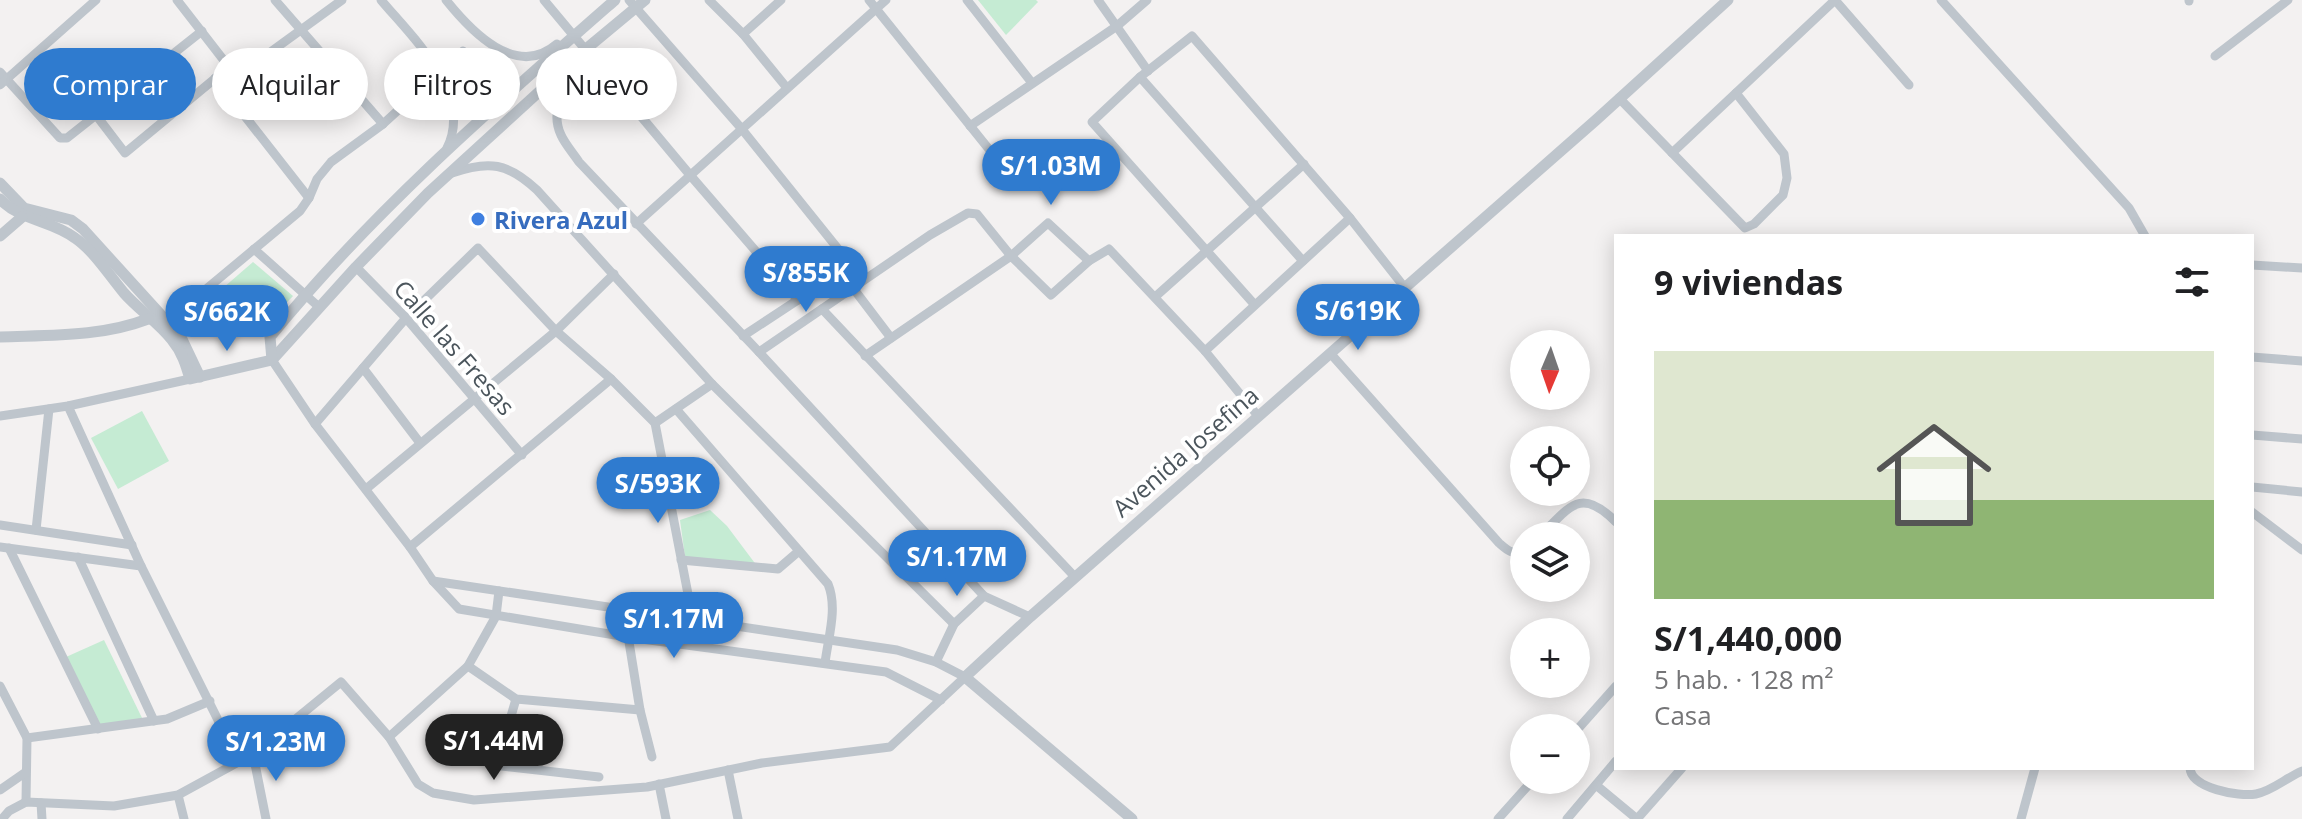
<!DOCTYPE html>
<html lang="es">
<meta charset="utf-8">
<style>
body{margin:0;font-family:"Open Sans",sans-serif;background:#f6f6f6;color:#202124;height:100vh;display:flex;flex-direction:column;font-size:30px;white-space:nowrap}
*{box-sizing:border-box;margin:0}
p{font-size:26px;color:#757577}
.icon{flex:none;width:44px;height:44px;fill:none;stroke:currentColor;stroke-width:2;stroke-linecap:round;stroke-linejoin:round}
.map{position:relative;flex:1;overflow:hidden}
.drawer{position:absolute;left:1614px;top:234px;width:640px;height:536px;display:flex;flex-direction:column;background:#fff;border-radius:0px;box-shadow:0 4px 20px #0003}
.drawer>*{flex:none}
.banner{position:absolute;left:24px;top:48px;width:760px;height:72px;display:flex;gap:16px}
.needle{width:52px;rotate:182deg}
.controls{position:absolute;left:1510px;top:330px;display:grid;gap:16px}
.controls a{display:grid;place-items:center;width:80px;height:80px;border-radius:50%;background:#fff;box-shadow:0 4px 20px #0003;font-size:40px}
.price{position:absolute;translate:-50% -68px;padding:0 18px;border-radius:28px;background:#2f7bcf;color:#fff;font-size:26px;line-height:52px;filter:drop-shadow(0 2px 4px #0008)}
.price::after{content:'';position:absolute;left:50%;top:48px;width:24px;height:18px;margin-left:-12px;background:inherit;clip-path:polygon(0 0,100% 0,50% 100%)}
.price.current{background:#222;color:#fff}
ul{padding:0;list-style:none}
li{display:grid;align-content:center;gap:16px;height:424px;padding:0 40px}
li+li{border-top:2px solid #e0e0e0}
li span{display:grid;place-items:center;height:248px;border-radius:0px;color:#555}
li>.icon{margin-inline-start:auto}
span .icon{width:144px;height:144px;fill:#fffc;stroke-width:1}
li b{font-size:34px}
h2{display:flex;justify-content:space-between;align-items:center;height:96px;padding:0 40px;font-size:34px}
.pill{padding:0 28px;border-radius:36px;background:#fff;box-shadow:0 4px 20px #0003;font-size:28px;line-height:72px}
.pill.current{background:#2f7bcf;color:#fff}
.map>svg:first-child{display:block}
.green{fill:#c5ebd3}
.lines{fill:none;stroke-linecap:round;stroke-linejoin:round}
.minor{stroke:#bec5cc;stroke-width:9}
.tertiary{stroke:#bec5cc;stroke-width:11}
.shop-dot{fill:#3f7fe0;stroke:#fff;stroke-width:3}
.labels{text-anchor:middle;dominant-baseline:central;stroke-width:8;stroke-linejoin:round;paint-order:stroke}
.shop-label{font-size:24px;font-weight:bold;fill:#366cbe;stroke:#fff;text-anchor:start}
.street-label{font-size:24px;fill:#4b555c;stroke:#fff}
</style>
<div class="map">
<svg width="2302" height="819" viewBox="0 0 2302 819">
<rect width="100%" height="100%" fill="#f3f1f1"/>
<!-- green -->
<g class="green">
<path d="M 978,0 L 1036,0 L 1038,2 L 1006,35 Z"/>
<path d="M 253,262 L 293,296 L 256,335 L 208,301 Z"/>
<path d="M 142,411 L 169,461 L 118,489 L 91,438 Z"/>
<path d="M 710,510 L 727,526 L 757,566 L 685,557 L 680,520 Z"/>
<path d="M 104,640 L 143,720 L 100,725 L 66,657 Z"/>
</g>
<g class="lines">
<!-- minor -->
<g class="minor">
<path d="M 177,0 L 229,67 L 235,72 L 243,72 L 342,0"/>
<path d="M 275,0 L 383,124"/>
<path d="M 381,0 C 412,37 474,94 447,148"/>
<path d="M 446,0 C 470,30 516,80 557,44"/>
<path d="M 544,0 L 690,175 L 798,300"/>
<path d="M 629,0 L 741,128 L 851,265 L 743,336"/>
<path d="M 709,0 L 743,34 L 787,88"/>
<path d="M 869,0 L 992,153"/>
<path d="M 967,0 L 1032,83"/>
<path d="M 1098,0 L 1148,71"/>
<path d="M 1835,0 L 1909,85"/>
<path d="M 1941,0 L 2129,208 L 2145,236"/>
<path d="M 2189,1 L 2189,0"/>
<path d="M 743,34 L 781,0"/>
<path d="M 591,55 C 571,75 547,105 561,135 C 565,144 573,153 579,162 L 759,352 L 984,596 L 1030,617"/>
<path d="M 2215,56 L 2288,0"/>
<path d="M 0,72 L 60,138 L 67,138 L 202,31"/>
<path d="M 1140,77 L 1303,261"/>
<path d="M 215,78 L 309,198"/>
<path d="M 0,85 L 96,0"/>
<path d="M 1619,98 L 1745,228 L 1754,224 L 1783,195 L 1787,178 L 1784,154 L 1736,93"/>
<path d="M 96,115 L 125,153 L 229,67"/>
<path d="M 970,126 L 1117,26 L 1147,0"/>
<path d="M 1672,153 L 1835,0"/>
<path d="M 452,173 C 489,160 508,163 537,190 L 712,384 L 954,624"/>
<path d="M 636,224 L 886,0"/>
<path d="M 254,249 L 319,307"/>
<path d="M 2252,265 L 2302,268"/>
<path d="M 356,267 L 406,318 L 522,455"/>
<path d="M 853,288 L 891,338"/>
<path d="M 1155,297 L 1304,164"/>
<path d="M 1254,304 L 1092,122 L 1140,77 L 1192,36 L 1350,218 L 1405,288"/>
<path d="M 822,309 L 1075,577"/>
<path d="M 163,325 L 300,211 L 309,198 L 317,179 L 331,162 L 383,124 L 463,51"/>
<path d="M 1205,351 L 1350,218"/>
<path d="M 759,352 L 930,235 L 968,213 L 977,214 L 1011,256 L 1048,223 L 1089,261"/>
<path d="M 1330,353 L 1499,543 C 1508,551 1512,555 1524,550"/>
<path d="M 865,356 L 1011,256 L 1051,295 L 1089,261 L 1109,249 L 1205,351 L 1258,416"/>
<path d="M 2252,357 L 2302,361"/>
<path d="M 272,360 L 315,424 L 410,547 L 433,581 L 459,609 L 627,637 L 886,672 L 941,700"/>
<path d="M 363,368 L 420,443"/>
<path d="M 68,406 L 141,566 L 231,746"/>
<path d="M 676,409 L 828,584 C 838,608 828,638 825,663"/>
<path d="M 0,416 L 68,406 L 190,379"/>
<path d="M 655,423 L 693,620"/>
<path d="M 315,424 L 406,318 L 478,248 L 556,331 L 611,379 L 655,423 L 712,384"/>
<path d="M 2252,435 L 2302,439"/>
<path d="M 2252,487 L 2302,492"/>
<path d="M 366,489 L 556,331 L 614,274"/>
<path d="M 2252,512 L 2302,550"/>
<path d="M 0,525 L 132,545"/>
<path d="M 36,530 L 49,409"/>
<path d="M 1540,536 C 1570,507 1580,486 1616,522"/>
<path d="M 0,547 L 141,566"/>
<path d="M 410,547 L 611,379"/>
<path d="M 9,548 L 98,729"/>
<path d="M 78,557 L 154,721"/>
<path d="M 681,560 L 778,569 L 799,551"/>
<path d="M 624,611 L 640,710 L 652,757"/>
<path d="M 936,662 L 954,624 L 984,596"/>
<path d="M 468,666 L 516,699 L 640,710"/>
<path d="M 0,686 L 27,738 L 26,802"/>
<path d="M 516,699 L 507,730 L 492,759 L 493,765 L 599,777"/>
<path d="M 1576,731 L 1616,686"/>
<path d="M 389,737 L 468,666 L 496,616 L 499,591"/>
<path d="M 27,738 L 167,719 L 210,701"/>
<path d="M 253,754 L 266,819"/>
<path d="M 2190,768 C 2191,788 2238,797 2256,794 C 2272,791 2286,778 2302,771"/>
<path d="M 728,770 L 738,819"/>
<path d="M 659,784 L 666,819"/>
<path d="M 1596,785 L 1637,819"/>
<path d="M 0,790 L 26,772"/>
<path d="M 178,795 L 184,819"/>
<path d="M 41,803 L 42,819"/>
<path d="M 2,819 L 9,811 L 26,802 L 114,806 L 178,795 L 253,754 L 341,682 L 389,737 L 418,784 L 433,793 L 474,800 L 647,787 L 762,763 L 890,747 L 965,677 L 936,662 L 897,650 L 433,581"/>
<path d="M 1498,819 L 1533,780"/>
<path d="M 1567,819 L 1616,761"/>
<path d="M 1637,819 L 1682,768"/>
<path d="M 2021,819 L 2035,768"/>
</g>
<!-- tertiary -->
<g class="tertiary">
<path d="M 0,183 L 24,208 L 71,220 L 83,229 L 181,337 L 200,377"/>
<path d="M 0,199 C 21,221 51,220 75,238 C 94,251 109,275 124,293 C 139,310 159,323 172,340 C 182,352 186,365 190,379 L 272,360 L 356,267 L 428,193 L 586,49 L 645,0"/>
<path d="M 0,236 L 22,217"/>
<path d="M 0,337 C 50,335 101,337 148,319"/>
<path d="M 272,360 L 270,337 C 372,212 494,106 615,0"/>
<path d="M 1132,819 L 965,677 L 1030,617 L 1596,120 L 1728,0"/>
</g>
</g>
<!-- markers -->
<circle class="shop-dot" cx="478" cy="219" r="8"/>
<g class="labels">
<!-- shop labels -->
<g class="shop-label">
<text x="494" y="219">Rivera Azul</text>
</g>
<!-- street labels -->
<g class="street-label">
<text transform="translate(455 347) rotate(49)">Calle las Fresas</text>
<text transform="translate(1185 451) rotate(-41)">Avenida Josefina</text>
</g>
</g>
</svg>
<div class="controls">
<a><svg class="needle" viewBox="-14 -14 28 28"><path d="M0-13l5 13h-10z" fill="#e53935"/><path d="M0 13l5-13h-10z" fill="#757577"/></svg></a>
<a><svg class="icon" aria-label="locate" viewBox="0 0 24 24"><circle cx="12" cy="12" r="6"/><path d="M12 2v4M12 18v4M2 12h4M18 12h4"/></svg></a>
<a><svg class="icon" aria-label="layers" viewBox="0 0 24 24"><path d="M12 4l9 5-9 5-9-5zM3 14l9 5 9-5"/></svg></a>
<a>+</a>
<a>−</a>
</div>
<b class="price" style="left:1051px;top:207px">S/1.03M</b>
<b class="price" style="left:806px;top:314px">S/855K</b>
<b class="price" style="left:1358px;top:352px">S/619K</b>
<b class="price" style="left:227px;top:353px">S/662K</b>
<b class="price" style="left:658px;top:525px">S/593K</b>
<b class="price" style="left:957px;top:598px">S/1.17M</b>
<b class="price" style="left:674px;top:660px">S/1.17M</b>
<b class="price current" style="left:494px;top:782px">S/1.44M</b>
<b class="price" style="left:276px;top:783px">S/1.23M</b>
<div class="banner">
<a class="pill current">Comprar</a>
<a class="pill">Alquilar</a>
<a class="pill">Filtros</a>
<a class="pill">Nuevo</a>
</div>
<section class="drawer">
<h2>9 viviendas<svg class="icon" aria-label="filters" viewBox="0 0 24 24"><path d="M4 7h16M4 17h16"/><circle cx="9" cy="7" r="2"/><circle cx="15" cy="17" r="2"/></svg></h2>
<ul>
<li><span style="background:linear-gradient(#dfe7d0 60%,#8fb573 0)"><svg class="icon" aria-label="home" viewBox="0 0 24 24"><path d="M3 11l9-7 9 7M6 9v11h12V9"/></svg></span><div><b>S/1,440,000</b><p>5 hab. · 128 m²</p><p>Casa</p></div></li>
</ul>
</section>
</div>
